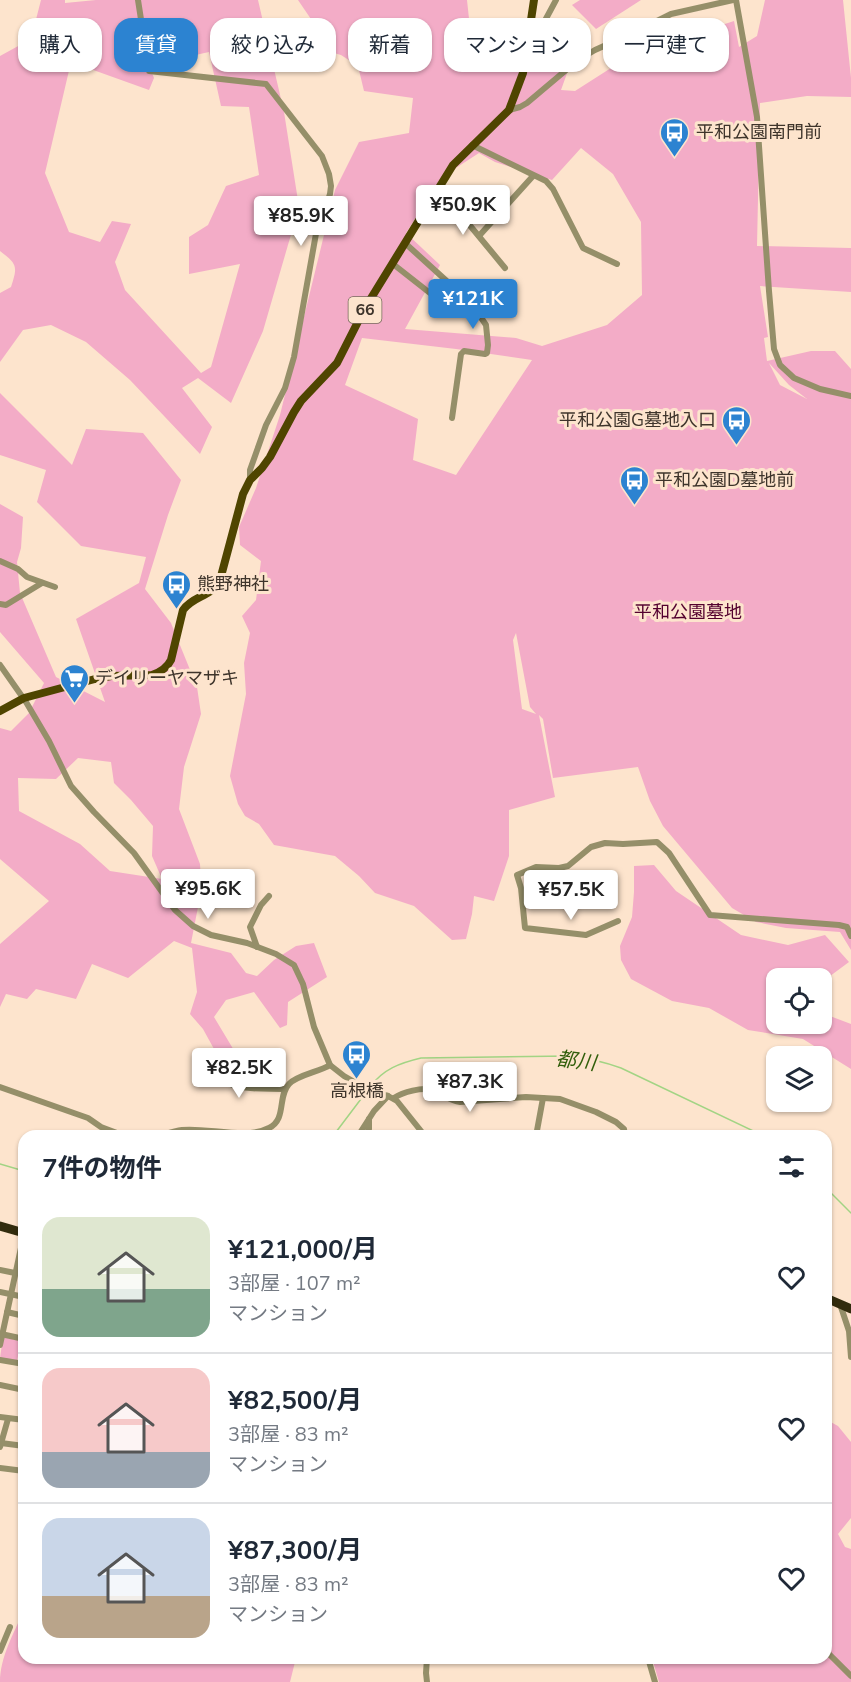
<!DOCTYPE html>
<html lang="ja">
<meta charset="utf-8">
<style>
body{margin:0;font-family:"Nunito Sans","Noto Sans JP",sans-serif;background:#f2f2f3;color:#1f2937;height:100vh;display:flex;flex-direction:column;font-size:22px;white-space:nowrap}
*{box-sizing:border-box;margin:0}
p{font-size:20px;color:#747a83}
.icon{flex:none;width:33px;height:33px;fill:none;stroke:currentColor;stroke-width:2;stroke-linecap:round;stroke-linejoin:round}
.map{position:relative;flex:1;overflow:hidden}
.drawer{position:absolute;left:18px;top:1130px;width:814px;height:534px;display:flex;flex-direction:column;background:#fff;border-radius:18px;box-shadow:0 2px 4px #0004}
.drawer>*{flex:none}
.top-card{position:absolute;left:18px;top:18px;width:816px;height:54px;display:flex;gap:12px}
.tools{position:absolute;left:766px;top:968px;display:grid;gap:12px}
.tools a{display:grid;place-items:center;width:66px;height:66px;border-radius:12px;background:#fff;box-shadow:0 2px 4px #0004;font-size:30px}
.price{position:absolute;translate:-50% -51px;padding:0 14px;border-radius:6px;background:#fff;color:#222;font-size:20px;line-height:39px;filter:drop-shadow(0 2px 3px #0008)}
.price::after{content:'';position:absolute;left:50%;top:36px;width:18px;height:14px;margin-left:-9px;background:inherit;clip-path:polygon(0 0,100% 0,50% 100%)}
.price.current{background:#2c83d1;color:#fff}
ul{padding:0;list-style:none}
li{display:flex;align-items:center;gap:18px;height:150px;padding:0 24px}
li+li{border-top:2px solid #e0e1e3}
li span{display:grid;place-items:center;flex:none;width:168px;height:120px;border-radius:18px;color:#555}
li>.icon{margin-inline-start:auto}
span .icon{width:72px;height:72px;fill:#fffc;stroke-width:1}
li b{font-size:26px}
h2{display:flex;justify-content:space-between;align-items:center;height:72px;padding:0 24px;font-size:26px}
.chip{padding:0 21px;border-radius:18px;background:#fff;box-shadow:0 2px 4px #0004;font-size:21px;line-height:54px}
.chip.current{background:#2c83d1;color:#fff}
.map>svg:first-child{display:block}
.green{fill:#f3acc7;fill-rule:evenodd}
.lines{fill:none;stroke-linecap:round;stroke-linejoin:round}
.stream{stroke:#a2d484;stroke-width:1.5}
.minor{stroke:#958f69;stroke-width:6}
.major{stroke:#4f4500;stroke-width:8}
.highway{stroke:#322c0e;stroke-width:9}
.labels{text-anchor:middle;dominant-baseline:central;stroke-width:6;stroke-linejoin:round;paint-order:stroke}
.shield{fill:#fde4cd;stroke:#77695c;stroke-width:1.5}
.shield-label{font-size:16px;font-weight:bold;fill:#3e342b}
.poi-label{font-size:18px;fill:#3e342b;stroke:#fde4cd;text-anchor:start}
.park-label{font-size:18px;fill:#53002e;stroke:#fde4cd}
.water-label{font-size:20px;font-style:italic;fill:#325f0c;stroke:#fde4cd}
</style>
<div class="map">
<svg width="851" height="1682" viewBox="0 0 851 1682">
<rect width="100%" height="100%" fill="#fde4cd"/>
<!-- green -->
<g class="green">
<path d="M 41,0 L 65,0 L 65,3 L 96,0 L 258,0 L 284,112 L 299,207 L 263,331 L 231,403 L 198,378 L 182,388 L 212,427 L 200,454 L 130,380 L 86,342 L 51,325 L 23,330 L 0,362 L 0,293 L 11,287 C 18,266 17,264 0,251 L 0,56 L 31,39 ZM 180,25 L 191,56 L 209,52 L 221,106 L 249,107 L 259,175 L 226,186 L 208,225 L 189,237 L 189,274 L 240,264 L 211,367 L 201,373 L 125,290 L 115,262 L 131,224 L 112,221 L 100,242 L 69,232 L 45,173 L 71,62 L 149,90 L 154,78 L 135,30 Z"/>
<path d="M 298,0 L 467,0 L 470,28 L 494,57 L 547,43 L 570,65 L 561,90 L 575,91 L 611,68 L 633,57 L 645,56 L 688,36 L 734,21 L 739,47 L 757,36 L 765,0 L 843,0 L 851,78 L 851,97 L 807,96 L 760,103 L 757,246 L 851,248 L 851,292 L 760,286 L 768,337 L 764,338 L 767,361 L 811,351 L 835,351 L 851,369 L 851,950 L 840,932 L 786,928 L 756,922 L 732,908 L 663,826 L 650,801 L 638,767 L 553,778 L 543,719 L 539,715 L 555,797 L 509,810 L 509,856 L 494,901 L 474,896 L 472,914 L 466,939 L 452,940 L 414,906 L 375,893 L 359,876 L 335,856 L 274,845 L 259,824 L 245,816 L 238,804 L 230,776 L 246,694 L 244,663 L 250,633 L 242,616 L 256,600 L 261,561 L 240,545 L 239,527 L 256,488 L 280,415 L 335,190 L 359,142 L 409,133 L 413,98 L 364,91 L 358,66 L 341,55 L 334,53 ZM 581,148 L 613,174 L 641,222 L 642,295 L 607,325 L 542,346 L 516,338 L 405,329 L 440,265 L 406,233 L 442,177 L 479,153 L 495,162 L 552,180 ZM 362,338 L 456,349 L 532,360 L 456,475 L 413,460 L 418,419 L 345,385 ZM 769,363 L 789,385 L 807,399 L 780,385 ZM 516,633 L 530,707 L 536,714 L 522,709 L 513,640 Z"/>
<path d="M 580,0 L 641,0 L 596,29 L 572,5 Z"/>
<path d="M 0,393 L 72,465 L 86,429 L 143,433 L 181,480 L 168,515 L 145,589 L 171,623 L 197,687 L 201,714 L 184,767 L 179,809 L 200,864 L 201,881 L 198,907 L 191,943 L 231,953 L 246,973 L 257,976 L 274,960 L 296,946 L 314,943 L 327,977 L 288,1002 L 287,1025 L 280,1028 L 254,992 L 226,1000 L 214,1017 L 238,1057 L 229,1065 L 214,1049 L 203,1029 L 190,1014 L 197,992 L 192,948 L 174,941 L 128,978 L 92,964 L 76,999 L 36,989 L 27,999 L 6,994 L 0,1007 L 0,944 L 49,901 L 0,859 L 0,728 L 11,731 L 29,713 L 44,683 L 0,632 L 0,504 L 23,517 L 21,548 L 17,562 L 20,593 L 56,677 L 105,702 L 76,619 L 139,583 L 146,557 L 81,546 L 37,502 L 46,470 L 0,455 ZM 78,758 L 111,762 L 114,783 L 131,800 L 153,826 L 152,856 L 162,879 L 110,871 L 80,844 L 19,811 L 18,778 L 56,779 Z"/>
<path d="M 654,865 L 676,891 L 741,935 L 788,945 L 825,935 L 849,962 L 822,982 L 822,978 L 777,978 L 777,1023 L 822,1023 L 822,1013 L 851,1024 L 851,1069 L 803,1039 L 748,1030 L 709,1008 L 672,1001 L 631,979 L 621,960 L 620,946 L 632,917 L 634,892 L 634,866 Z"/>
<path d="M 3,1337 L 21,1341 L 17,1361 L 0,1358 Z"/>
<path d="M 827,1420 L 838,1426 L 851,1442 L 851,1518 L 838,1534 L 845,1547 L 851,1549 L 851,1682 L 659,1682 L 652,1658 L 826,1658 Z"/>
<path d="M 24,1610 L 24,1658 L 296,1658 L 290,1682 L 0,1682 C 0,1657 14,1633 24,1610 Z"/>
</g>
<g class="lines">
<!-- stream -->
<g class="stream">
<path d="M 370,1087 C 383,1069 400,1063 421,1058 L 570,1056 C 588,1058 604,1062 621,1068 L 764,1136"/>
<path d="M 333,1136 L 367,1091"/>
<path d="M 0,1164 L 24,1171"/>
<path d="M 826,1188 L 851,1213"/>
</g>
<!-- minor -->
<g class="minor">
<path d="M 138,0 L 149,71 L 266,84 L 322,156 L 329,174 L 331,186 L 330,194 L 325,210 L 317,228 L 294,357 L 285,388 L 266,425 L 250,470 L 250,480"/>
<path d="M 736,0 L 757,117 L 769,291 L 774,349 L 780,365 L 794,378 L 820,389 L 851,396"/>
<path d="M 527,50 L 534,41 L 556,0"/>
<path d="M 509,110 L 520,107 L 527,103 L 578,60 L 595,50 L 635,32 L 671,14 L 733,0"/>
<path d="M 472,145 L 546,181 L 553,189 L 583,248 L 617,264"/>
<path d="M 439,188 L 505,268"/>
<path d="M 479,236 L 533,176"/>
<path d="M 406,244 L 450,284 L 482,319 L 486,325 L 488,345 L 487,353 L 485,354 L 464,351 L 461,354 L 452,418"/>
<path d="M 393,264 L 435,297"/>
<path d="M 0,561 L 18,569 L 27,577 L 55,587"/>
<path d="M 0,604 L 6,605 L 42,583"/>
<path d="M 0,665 L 26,702 L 49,741 L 71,786 L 94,812 L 134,853 L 175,910 L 193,926 L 211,935 L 247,943 L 276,954 L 294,965 L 303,984 L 314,1027 L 330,1065 L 344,1076 L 370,1091 L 388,1096 L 397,1101 L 425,1136"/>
<path d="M 618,921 L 586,935 L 525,928 L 521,888 L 517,875 L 536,867 L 559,868 L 568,866 L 591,847 L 605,843 L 623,844 L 657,842 L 669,853 L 710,915 L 839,925 L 847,927 L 851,936"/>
<path d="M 257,947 L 250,927 L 261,905 L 269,896"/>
<path d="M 207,1070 C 233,1092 253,1088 285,1089"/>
<path d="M 0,1087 L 88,1118 L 101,1127 L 125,1136"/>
<path d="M 394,1098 C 403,1092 422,1087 432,1090 C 442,1093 449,1101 460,1102 L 526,1097 L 560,1099 L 596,1112 L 616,1122 L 624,1129 L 625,1136"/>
<path d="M 159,1136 C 166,1134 174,1131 182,1130 C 206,1127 247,1140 269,1128 C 287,1119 277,1097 289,1084 C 297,1075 319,1072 330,1065"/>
<path d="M 358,1136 L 374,1111 L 388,1096"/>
<path d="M 365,1136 L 369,1129 L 369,1119"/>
<path d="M 536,1136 L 543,1098"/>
<path d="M 0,1270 L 15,1273"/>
<path d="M 0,1292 L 24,1297"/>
<path d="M 840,1304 L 849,1331 L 851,1357"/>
<path d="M 7,1312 L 24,1316"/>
<path d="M 1,1334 L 24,1339"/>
<path d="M 0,1345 L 24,1234"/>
<path d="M 0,1360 L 24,1364"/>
<path d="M 0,1385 L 24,1390"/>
<path d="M 0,1417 L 24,1420"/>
<path d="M 1,1443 L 24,1446"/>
<path d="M 0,1447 L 8,1419"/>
<path d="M 0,1468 L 24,1471"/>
<path d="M 0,1651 L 10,1627"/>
<path d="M 826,1651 L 851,1676"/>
<path d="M 427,1658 L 426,1673 L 427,1682"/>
<path d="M 648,1658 L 655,1682"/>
</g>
<!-- major -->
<path class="major" d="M 0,711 L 24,698 L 95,679 L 111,676 L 152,675 C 161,672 167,668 171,660 L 183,610 C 194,595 210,598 220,580 L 243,494 L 250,480 L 262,468 L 270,457 L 294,412 L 301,401 L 337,363 L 365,308 L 453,165 L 509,110 L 523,73 L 534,0"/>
<!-- highway -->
<g class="highway">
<path d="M 0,1226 L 24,1233"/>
<path d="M 826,1298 L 851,1309"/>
</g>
</g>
<!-- icons -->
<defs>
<symbol id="bus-pin" viewBox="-11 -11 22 30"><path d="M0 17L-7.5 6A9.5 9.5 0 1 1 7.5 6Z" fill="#2c83d1" stroke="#fde4cd"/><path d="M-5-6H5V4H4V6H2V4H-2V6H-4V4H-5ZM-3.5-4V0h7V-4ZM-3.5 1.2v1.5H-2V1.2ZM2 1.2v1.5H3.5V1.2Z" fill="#fff"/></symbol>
<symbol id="supermarket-pin" viewBox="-11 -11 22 30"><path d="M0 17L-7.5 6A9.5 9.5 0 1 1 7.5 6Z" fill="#2c83d1" stroke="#fde4cd"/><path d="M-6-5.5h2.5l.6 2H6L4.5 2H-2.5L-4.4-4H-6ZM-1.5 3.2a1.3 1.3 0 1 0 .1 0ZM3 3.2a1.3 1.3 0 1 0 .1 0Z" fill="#fff"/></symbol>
</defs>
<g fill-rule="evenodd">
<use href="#bus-pin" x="658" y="116" width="33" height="45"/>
<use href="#bus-pin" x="720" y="404" width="33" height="45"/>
<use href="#bus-pin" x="618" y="464" width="33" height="45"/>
<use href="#bus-pin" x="160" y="568" width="33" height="45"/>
<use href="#supermarket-pin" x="58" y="662" width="33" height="45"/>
<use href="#bus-pin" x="340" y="1038" width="33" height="45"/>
</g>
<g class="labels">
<!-- shield labels -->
<rect class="shield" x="348.5" y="297" width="33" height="26" rx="4.5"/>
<g class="shield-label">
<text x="365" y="310">66</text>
</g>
<!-- poi labels -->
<g class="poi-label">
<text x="696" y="132">平和公園南門前</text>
<text x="716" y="420" text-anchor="end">平和公園G墓地入口</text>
<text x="655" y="480">平和公園D墓地前</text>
<text x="197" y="584">熊野神社</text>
<text x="95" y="678">デイリーヤマザキ</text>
<text x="357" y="1091" text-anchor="middle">高根橋</text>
</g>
<!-- park labels -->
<g class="park-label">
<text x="688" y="612">平和公園墓地</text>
</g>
<!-- water labels -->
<g class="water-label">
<text transform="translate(576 1061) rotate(7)">都川</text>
</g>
</g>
</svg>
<div class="tools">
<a><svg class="icon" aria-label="locate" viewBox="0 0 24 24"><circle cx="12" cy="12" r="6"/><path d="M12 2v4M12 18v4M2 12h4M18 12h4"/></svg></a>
<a><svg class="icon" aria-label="layers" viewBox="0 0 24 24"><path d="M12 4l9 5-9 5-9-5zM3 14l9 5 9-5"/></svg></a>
</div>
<b class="price" style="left:463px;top:236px">¥50.9K</b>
<b class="price" style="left:301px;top:247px">¥85.9K</b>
<b class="price current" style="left:473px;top:330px">¥121K</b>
<b class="price" style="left:208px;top:920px">¥95.6K</b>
<b class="price" style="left:571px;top:921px">¥57.5K</b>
<b class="price" style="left:239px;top:1099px">¥82.5K</b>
<b class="price" style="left:470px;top:1113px">¥87.3K</b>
<div class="top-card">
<a class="chip">購入</a>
<a class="chip current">賃貸</a>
<a class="chip">絞り込み</a>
<a class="chip">新着</a>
<a class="chip">マンション</a>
<a class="chip">一戸建て</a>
</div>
<section class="drawer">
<h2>7件の物件<svg class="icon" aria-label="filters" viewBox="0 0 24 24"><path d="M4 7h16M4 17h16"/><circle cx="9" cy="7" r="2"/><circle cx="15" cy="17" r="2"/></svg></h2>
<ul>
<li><span style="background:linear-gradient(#dfe7d0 60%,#7fa58c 0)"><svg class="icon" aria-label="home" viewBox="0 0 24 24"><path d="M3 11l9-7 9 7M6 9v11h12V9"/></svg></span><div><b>¥121,000/月</b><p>3部屋 · 107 m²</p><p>マンション</p></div><svg class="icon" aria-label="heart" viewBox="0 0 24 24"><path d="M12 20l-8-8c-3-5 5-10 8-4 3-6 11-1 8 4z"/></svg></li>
<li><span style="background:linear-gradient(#f6c9c9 70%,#9aa5b1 0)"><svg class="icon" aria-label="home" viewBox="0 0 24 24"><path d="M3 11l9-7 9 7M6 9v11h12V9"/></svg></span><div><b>¥82,500/月</b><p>3部屋 · 83 m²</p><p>マンション</p></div><svg class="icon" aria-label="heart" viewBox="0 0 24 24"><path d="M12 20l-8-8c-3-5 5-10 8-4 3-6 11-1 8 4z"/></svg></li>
<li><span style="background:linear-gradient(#c9d6e8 65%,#b9a48a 0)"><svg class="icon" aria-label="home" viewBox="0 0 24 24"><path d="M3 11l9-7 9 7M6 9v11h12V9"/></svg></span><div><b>¥87,300/月</b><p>3部屋 · 83 m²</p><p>マンション</p></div><svg class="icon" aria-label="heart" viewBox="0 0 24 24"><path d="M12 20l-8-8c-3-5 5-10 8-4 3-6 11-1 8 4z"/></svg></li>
</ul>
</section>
</div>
